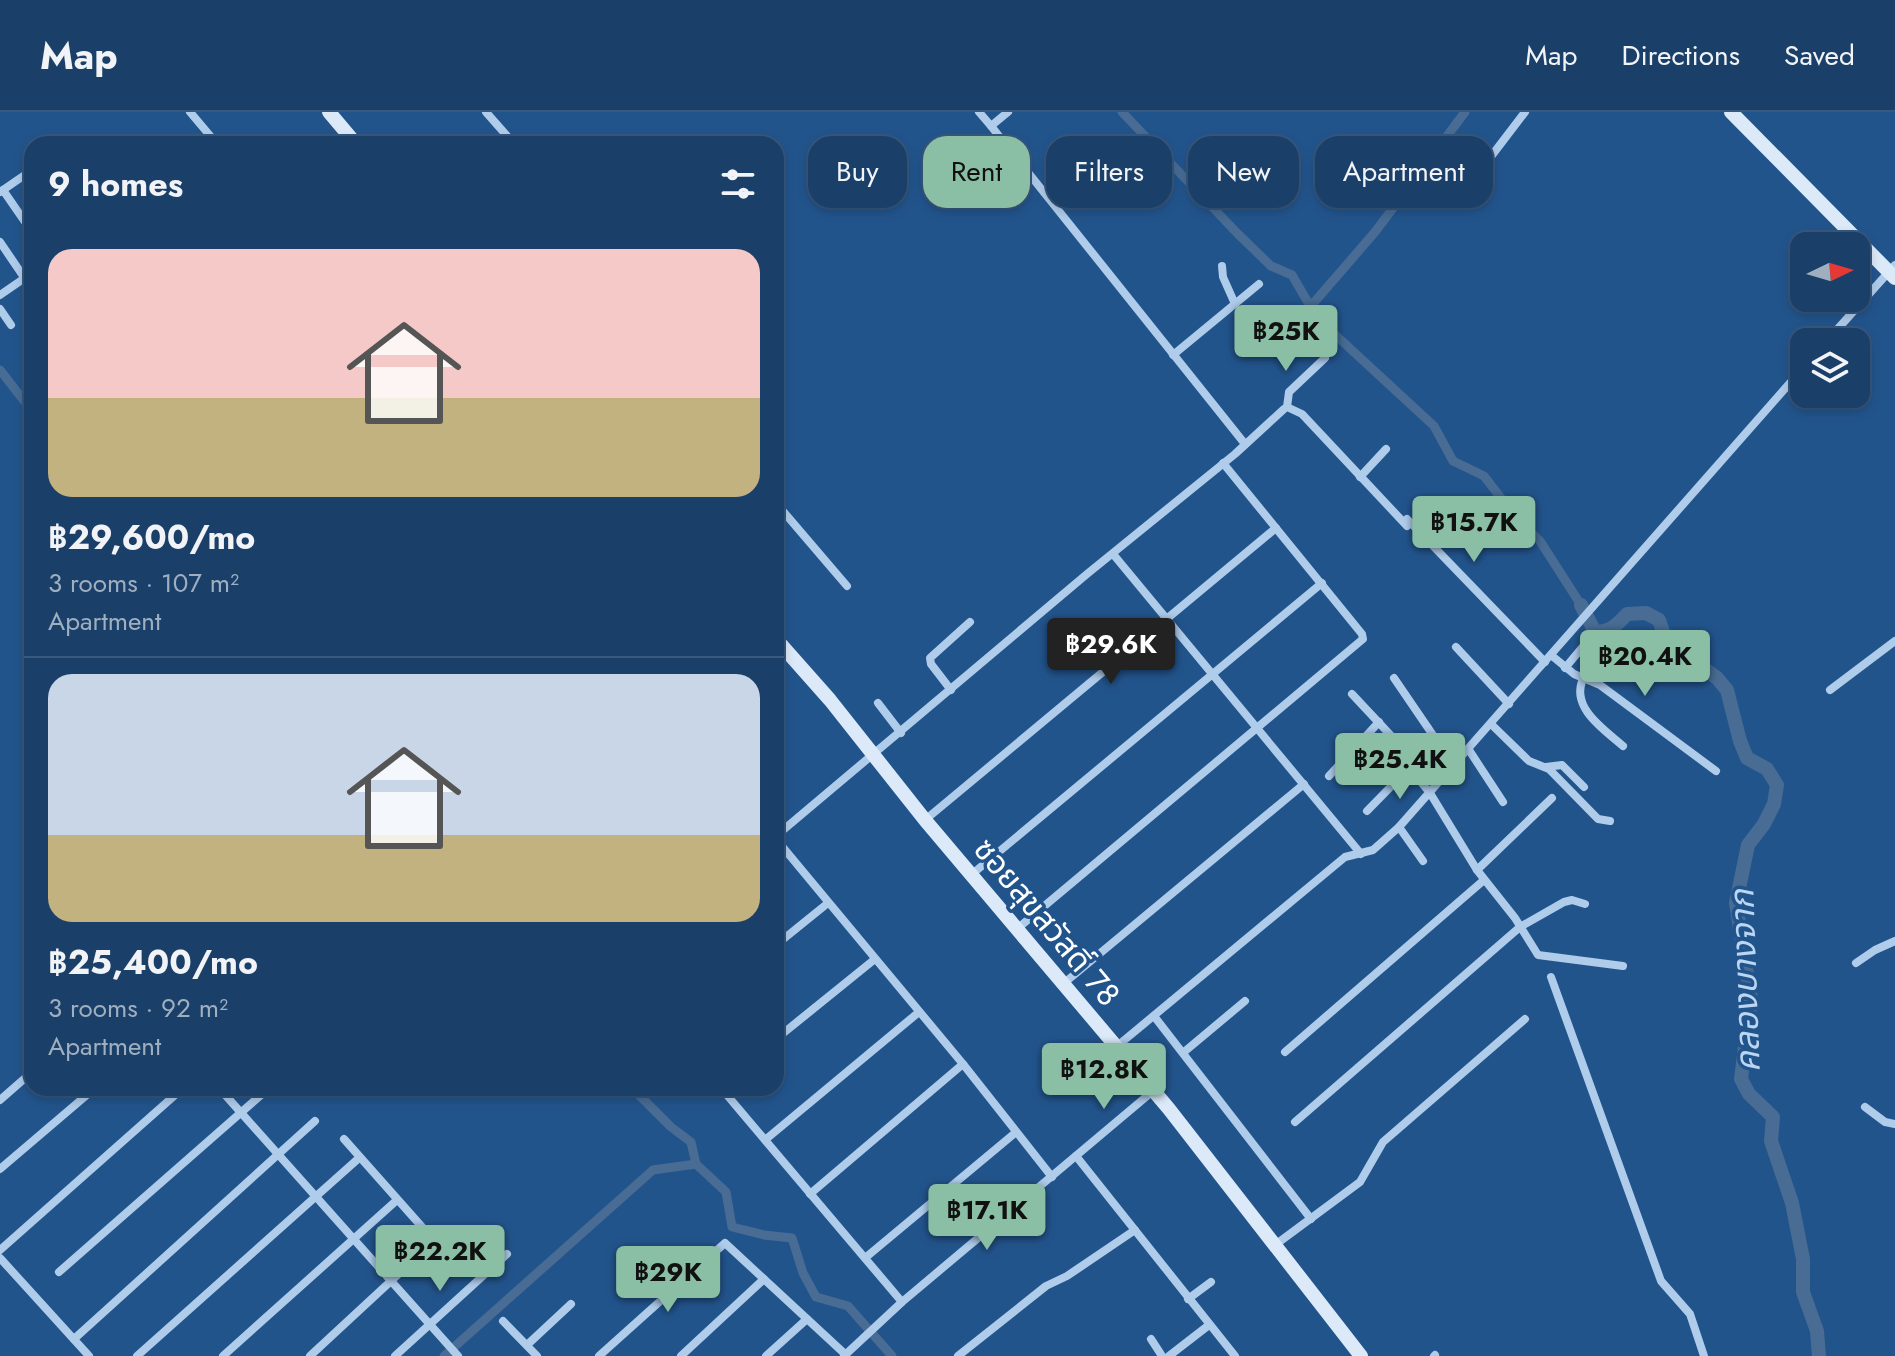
<!DOCTYPE html>
<meta charset="utf-8">
<style>
body{margin:0;font-family:Jost,"Noto Sans Thai",sans-serif;background:#23466f;color:#f1f3f6;height:100vh;display:flex;flex-direction:column;font-size:30px;white-space:nowrap}
*{box-sizing:border-box;margin:0}
p{font-size:26px;color:#9fafc0}
.icon{flex:none;width:44px;height:44px;fill:none;stroke:currentColor;stroke-width:2;stroke-linecap:round;stroke-linejoin:round}
.map{position:relative;flex:1;overflow:hidden}
.sheet{position:absolute;left:24px;top:24px;width:760px;height:960px;display:flex;flex-direction:column;background:#1a3f69;border-radius:24px;box-shadow:0 4px 12px #0003,0 0 0 2px #38587d}
.sheet>*{flex:none}
.top-card{position:absolute;left:808px;top:24px;width:760px;height:72px;display:flex;gap:16px}
.needle{width:52px;rotate:85deg}
.controls{position:absolute;left:1790px;top:120px;display:grid;gap:16px}
.controls a{display:grid;place-items:center;width:80px;height:80px;border-radius:16px;background:#1a3f69;box-shadow:0 4px 12px #0003,0 0 0 2px #38587d;font-size:40px}
.price{position:absolute;translate:-50% -68px;padding:0 18px;border-radius:8px;background:#8abfa5;color:#111;font-size:26px;line-height:52px;filter:drop-shadow(0 2px 4px #0008)}
.price::after{content:'';position:absolute;left:50%;top:48px;width:24px;height:18px;margin-left:-12px;background:inherit;clip-path:polygon(0 0,100% 0,50% 100%)}
.price.active{background:#222;color:#fff}
ul{padding:0;list-style:none}
li{display:grid;align-content:center;gap:16px;height:424px;padding:0 24px}
li+li{border-top:2px solid #38587d}
li span{display:grid;place-items:center;height:248px;border-radius:24px;color:#555}
li>.icon{margin-inline-start:auto}
span .icon{width:144px;height:144px;fill:#fffc;stroke-width:1}
li b{font-size:34px}
h2{display:flex;justify-content:space-between;align-items:center;height:96px;padding:0 24px;font-size:34px}
.tag{padding:0 28px;border-radius:24px;background:#1a3f69;box-shadow:0 4px 12px #0003,0 0 0 2px #38587d;font-size:28px;line-height:72px}
.tag.active{background:#8abfa5;color:#111}
header{display:flex;align-items:center;gap:48px;box-sizing:border-box;height:112px;padding:0 40px;background:#1a3f69;border-bottom:2px solid #38587d}
header strong{font-size:38px}
nav{display:flex;gap:44px;margin-inline-start:auto;font-size:28px}
.map>svg:first-child{display:block}
.lines{fill:none;stroke-linecap:round;stroke-linejoin:round}
.canal{stroke:#486c94;stroke-width:9}
.river{stroke:#486c94;stroke-width:14}
.street{stroke:#afcceb;stroke-width:8}
.secondary{stroke:#dbe9f9;stroke-width:14}
.labels{text-anchor:middle;dominant-baseline:central;stroke-width:7;stroke-linejoin:round;paint-order:stroke}
.street-label{font-size:32px;fill:#fff;stroke:#22548c}
.water-label{font-size:34px;font-style:italic;fill:#bbd6f2;stroke:#22548c}
</style>
<header>
<strong>Map</strong>
<nav><a>Map</a><a>Directions</a><a>Saved</a></nav>
</header>
<div class="map">
<svg width="1895" height="1244" viewBox="0 0 1895 1244">
<rect width="100%" height="100%" fill="#22548c"/>
<g class="lines">
<!-- canal -->
<g class="canal">
<path d="M 1122,0 L 1237,121 L 1271,154 L 1292,163 L 1317,206 L 1434,314 L 1453,349 L 1484,364 L 1518,408 L 1540,429 L 1581,493"/>
<path d="M 1311,194 L 1375,120 L 1465,0"/>
<path d="M 0,258 L 32,299"/>
<path d="M 632,976 L 671,1015 L 691,1030 L 696,1052 L 726,1080 L 732,1115 L 764,1123 L 792,1126 L 803,1161 L 816,1185 L 848,1194 L 892,1244"/>
<path d="M 444,1244 L 653,1058 L 696,1052"/>
</g>
<!-- river -->
<path class="river" d="M 1581,493 L 1595,520 C 1610,520 1617,513 1627,502 L 1646,501 L 1659,508 L 1673,549 L 1702,555 L 1717,566 L 1727,578 L 1740,629 L 1747,646 L 1767,657 L 1777,673 L 1774,692 L 1764,712 L 1748,733 L 1736,791 L 1751,887 L 1741,967 L 1749,982 L 1773,1005 L 1771,1029 L 1792,1091 L 1803,1147 L 1803,1180 L 1817,1219 L 1819,1244"/>
<!-- street -->
<g class="street">
<path d="M 190,0 L 217,32"/>
<path d="M 486,0 L 514,32"/>
<path d="M 979,0 L 991,14 L 1008,0"/>
<path d="M 991,14 L 1245,332"/>
<path d="M 1467,76 L 1525,0"/>
<path d="M 3,78 L 32,120"/>
<path d="M 0,80 L 32,58"/>
<path d="M 0,130 L 32,177"/>
<path d="M 1222,154 L 1223,165 L 1235,192"/>
<path d="M 0,183 L 32,161"/>
<path d="M 0,197 L 11,213"/>
<path d="M 1826,230 L 1895,153"/>
<path d="M 1173,243 L 1259,172"/>
<path d="M 1287,295 L 1289,280 L 1325,246"/>
<path d="M 1360,365 L 1386,337"/>
<path d="M 776,391 L 847,474"/>
<path d="M 1407,407 L 1545,550"/>
<path d="M 1113,442 L 1361,742"/>
<path d="M 1456,535 L 1509,592"/>
<path d="M 1551,543 L 1574,562 L 1600,573 L 1716,659"/>
<path d="M 1565,556 L 1591,525"/>
<path d="M 1394,566 L 1454,654"/>
<path d="M 1583,567 C 1570,596 1605,618 1623,634"/>
<path d="M 951,578 L 931,552 L 930,546 L 970,510"/>
<path d="M 1830,578 L 1895,529"/>
<path d="M 1352,582 L 1395,628 L 1403,648 L 1430,681 L 1477,758 L 1515,806 L 1538,843 L 1623,854"/>
<path d="M 878,591 L 901,621"/>
<path d="M 1491,612 L 1529,649 L 1549,657 L 1598,707 L 1610,709"/>
<path d="M 1469,638 L 1503,690"/>
<path d="M 1546,655 L 1562,653 L 1584,675"/>
<path d="M 1329,664 L 1379,610"/>
<path d="M 1367,699 L 1409,656"/>
<path d="M 925,708 L 1276,416"/>
<path d="M 1399,715 L 1423,749"/>
<path d="M 776,724 L 1087,462 L 1235,342 L 1284,297 L 1287,295 L 1302,302 L 1407,414"/>
<path d="M 776,727 L 963,952 L 1052,1065"/>
<path d="M 1477,758 L 1552,686"/>
<path d="M 971,763 L 1322,471"/>
<path d="M 1017,817 L 1363,527 L 1362,522 L 1223,351"/>
<path d="M 776,833 L 828,791"/>
<path d="M 1856,851 L 1875,838 L 1895,829"/>
<path d="M 1551,865 L 1661,1169 L 1690,1202 L 1704,1244"/>
<path d="M 1063,872 L 1304,672"/>
<path d="M 1154,904 L 1311,1107"/>
<path d="M 776,927 L 875,847"/>
<path d="M 1116,935 L 1345,745 L 1373,738 L 1399,715 L 1804,255"/>
<path d="M 1184,940 L 1245,889"/>
<path d="M 1285,940 L 1484,768"/>
<path d="M 219,976 L 458,1244"/>
<path d="M 721,976 L 902,1190"/>
<path d="M 0,988 L 32,960"/>
<path d="M 1865,995 L 1885,1010 L 1895,1012"/>
<path d="M 1295,1010 L 1520,815 L 1564,790 L 1572,788 L 1585,792"/>
<path d="M 765,1028 L 919,900"/>
<path d="M 1076,1044 L 1235,1244"/>
<path d="M 0,1057 L 95,976"/>
<path d="M 810,1082 L 963,952"/>
<path d="M 1275,1133 L 1360,1070 L 1383,1030 L 1525,907"/>
<path d="M 0,1138 L 183,976"/>
<path d="M 0,1146 L 89,1244"/>
<path d="M 865,1146 L 1015,1021"/>
<path d="M 59,1160 L 269,976"/>
<path d="M 1188,1187 L 1211,1170"/>
<path d="M 503,1209 L 537,1244"/>
<path d="M 74,1227 L 315,1009"/>
<path d="M 1151,1227 L 1162,1244"/>
<path d="M 527,1233 L 571,1192"/>
<path d="M 137,1244 L 359,1046"/>
<path d="M 223,1244 L 397,1088"/>
<path d="M 310,1244 L 432,1131 L 430,1124 L 344,1027"/>
<path d="M 395,1244 L 507,1142"/>
<path d="M 599,1244 L 725,1131 L 846,1243"/>
<path d="M 681,1244 L 764,1167"/>
<path d="M 766,1244 L 807,1207"/>
<path d="M 844,1244 L 902,1190 L 1153,979"/>
<path d="M 958,1244 L 1046,1174 L 1067,1164 L 1135,1118"/>
<path d="M 1169,1244 L 1209,1213"/>
<path d="M 1434,1244 L 1435,1243"/>
</g>
<!-- secondary -->
<g class="secondary">
<path d="M 329,0 L 356,32"/>
<path d="M 1731,0 L 1895,166"/>
<path d="M 776,527 L 830,588 L 925,708 L 1169,997 L 1361,1244"/>
</g>
</g>
<g class="labels">
<!-- street labels -->
<g class="street-label">
<text transform="translate(1047 810) rotate(50)">ซอยสุขสวัสดิ์ 78</text>
</g>
<!-- water labels -->
<g class="water-label">
<text transform="translate(1745 869) rotate(-92)">คลองบางจาก</text>
</g>
</g>
</svg>
<div class="controls">
<a><svg class="needle" viewBox="-14 -14 28 28"><path d="M0-13l5 13h-10z" fill="#e53935"/><path d="M0 13l5-13h-10z" fill="#9fafc0"/></svg></a>
<a><svg class="icon" aria-label="layers" viewBox="0 0 24 24"><path d="M12 4l9 5-9 5-9-5zM3 14l9 5 9-5"/></svg></a>
</div>
<b class="price" style="left:1286px;top:261px">฿25K</b>
<b class="price" style="left:1474px;top:452px">฿15.7K</b>
<b class="price active" style="left:1111px;top:574px">฿29.6K</b>
<b class="price" style="left:1645px;top:586px">฿20.4K</b>
<b class="price" style="left:1400px;top:689px">฿25.4K</b>
<b class="price" style="left:1104px;top:999px">฿12.8K</b>
<b class="price" style="left:987px;top:1140px">฿17.1K</b>
<b class="price" style="left:440px;top:1181px">฿22.2K</b>
<b class="price" style="left:668px;top:1202px">฿29K</b>
<div class="top-card">
<a class="tag">Buy</a>
<a class="tag active">Rent</a>
<a class="tag">Filters</a>
<a class="tag">New</a>
<a class="tag">Apartment</a>
</div>
<section class="sheet">
<h2>9 homes<svg class="icon" aria-label="filters" viewBox="0 0 24 24"><path d="M4 7h16M4 17h16"/><circle cx="9" cy="7" r="2"/><circle cx="15" cy="17" r="2"/></svg></h2>
<ul>
<li><span style="background:linear-gradient(#f6c9c9 60%,#c2b280 0)"><svg class="icon" aria-label="home" viewBox="0 0 24 24"><path d="M3 11l9-7 9 7M6 9v11h12V9"/></svg></span><div><b>฿29,600/mo</b><p>3 rooms · 107 m²</p><p>Apartment</p></div></li>
<li><span style="background:linear-gradient(#c9d6e8 65%,#c2b280 0)"><svg class="icon" aria-label="home" viewBox="0 0 24 24"><path d="M3 11l9-7 9 7M6 9v11h12V9"/></svg></span><div><b>฿25,400/mo</b><p>3 rooms · 92 m²</p><p>Apartment</p></div></li>
</ul>
</section>
</div>
